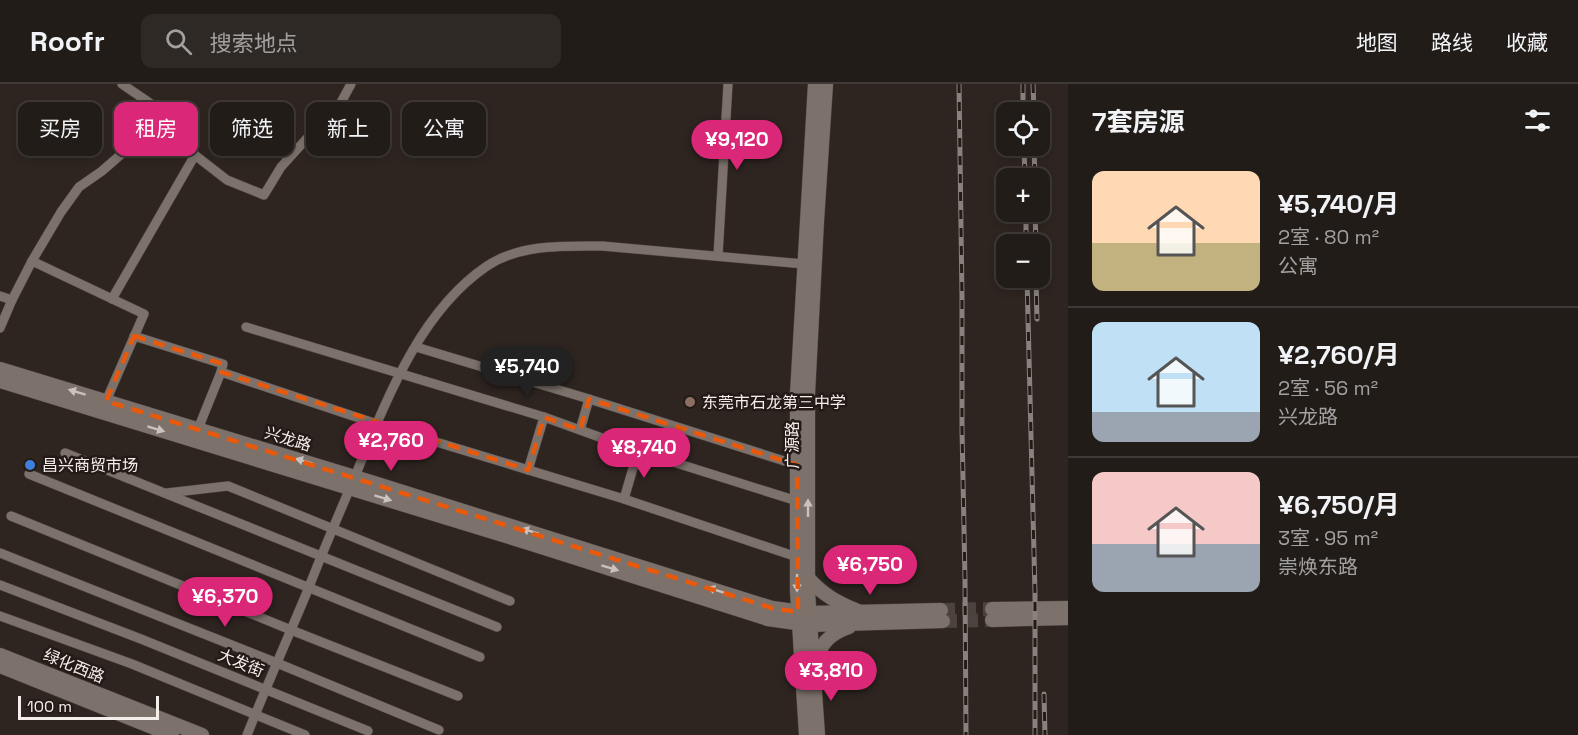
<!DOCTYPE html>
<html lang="zh">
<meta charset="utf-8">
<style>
body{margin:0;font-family:"Space Grotesk","Noto Sans SC",sans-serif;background:#2e2925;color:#f1f3f6;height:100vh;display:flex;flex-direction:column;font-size:22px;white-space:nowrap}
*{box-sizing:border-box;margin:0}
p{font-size:20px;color:#a2a1a2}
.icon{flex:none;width:33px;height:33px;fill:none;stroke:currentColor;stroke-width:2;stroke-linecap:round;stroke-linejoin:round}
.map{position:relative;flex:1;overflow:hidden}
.panel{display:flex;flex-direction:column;background:#221c18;width:510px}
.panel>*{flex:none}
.guide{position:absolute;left:18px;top:18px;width:570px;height:54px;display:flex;gap:12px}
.buttons{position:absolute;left:996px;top:18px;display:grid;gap:12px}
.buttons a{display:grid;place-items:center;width:54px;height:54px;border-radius:12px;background:#221c18;box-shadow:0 3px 9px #0003,0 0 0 2px #3f3a37;font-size:30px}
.scale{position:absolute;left:18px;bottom:15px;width:141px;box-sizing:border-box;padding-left:6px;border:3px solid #f4eeeb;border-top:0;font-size:16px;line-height:21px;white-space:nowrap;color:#f4eeeb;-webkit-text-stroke:4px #241b17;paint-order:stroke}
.price{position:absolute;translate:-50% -51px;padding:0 14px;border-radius:21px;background:#db2777;color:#fff;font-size:20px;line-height:39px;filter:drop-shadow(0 2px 3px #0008)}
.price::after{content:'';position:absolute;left:50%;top:36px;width:18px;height:14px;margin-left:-9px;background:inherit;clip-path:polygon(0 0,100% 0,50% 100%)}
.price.selected{background:#222;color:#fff}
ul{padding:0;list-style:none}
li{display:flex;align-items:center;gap:18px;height:150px;padding:0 24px}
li+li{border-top:2px solid #3f3a37}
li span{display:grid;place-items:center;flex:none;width:168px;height:120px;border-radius:12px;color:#555}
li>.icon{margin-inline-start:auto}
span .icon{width:72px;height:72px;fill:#fffc;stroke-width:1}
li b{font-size:26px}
h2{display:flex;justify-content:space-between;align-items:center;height:72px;padding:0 24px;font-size:26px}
.chip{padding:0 21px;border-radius:12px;background:#221c18;box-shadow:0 3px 9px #0003,0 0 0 2px #3f3a37;font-size:21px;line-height:54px}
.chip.selected{background:#db2777;color:#fff}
header{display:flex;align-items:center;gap:36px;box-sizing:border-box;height:84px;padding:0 30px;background:#221c18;border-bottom:2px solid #3f3a37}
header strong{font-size:28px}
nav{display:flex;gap:33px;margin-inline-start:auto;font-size:21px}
.search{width:420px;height:54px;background:#2e2925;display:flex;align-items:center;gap:15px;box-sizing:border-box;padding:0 21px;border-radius:12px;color:#a2a1a2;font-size:22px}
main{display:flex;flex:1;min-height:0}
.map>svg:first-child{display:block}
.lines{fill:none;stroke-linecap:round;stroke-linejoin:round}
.secondary-tunnel{stroke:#4c433e;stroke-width:14;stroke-dasharray:14 7;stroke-linecap:butt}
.street-casing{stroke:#4b4440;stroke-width:10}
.secondary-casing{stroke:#4b4440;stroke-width:15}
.street{stroke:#7c716b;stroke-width:9}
.secondary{stroke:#7c716b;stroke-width:14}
.rail-casing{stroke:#89817d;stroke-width:5}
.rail{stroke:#241b17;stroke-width:3;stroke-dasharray:9;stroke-linecap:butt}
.oneway{fill:#cac2be}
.marked{fill:none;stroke:#e8590c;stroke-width:4.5;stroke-dasharray:12 8;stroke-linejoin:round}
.education-dot{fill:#8d6e63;stroke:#241b17;stroke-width:2}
.shop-dot{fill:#3f7fe0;stroke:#241b17;stroke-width:2}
.labels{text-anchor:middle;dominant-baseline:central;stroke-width:5;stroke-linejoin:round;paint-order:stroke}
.poi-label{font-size:16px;fill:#f4eeeb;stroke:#241b17;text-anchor:start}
.street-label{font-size:16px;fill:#f4eeeb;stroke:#241b17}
</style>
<header>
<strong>Roofr</strong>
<div class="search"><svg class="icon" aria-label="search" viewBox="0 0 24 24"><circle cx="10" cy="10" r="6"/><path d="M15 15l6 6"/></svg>搜索地点</div>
<nav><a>地图</a><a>路线</a><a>收藏</a></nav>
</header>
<main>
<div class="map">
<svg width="1068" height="651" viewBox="0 0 1068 651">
<rect width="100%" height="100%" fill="#2e2520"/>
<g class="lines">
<!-- secondary-tunnel -->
<g class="secondary-tunnel">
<path d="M 941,526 L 992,525"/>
<path d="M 943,537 L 992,536"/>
</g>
<defs>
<g id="street">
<path d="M 151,37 L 227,96 L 264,111 L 281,83 L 310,51 L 338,24 L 351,0"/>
<path d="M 718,172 L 728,0"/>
<path d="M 32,177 L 144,230 L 106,317"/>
<path d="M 0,212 L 12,216"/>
<path d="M 112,215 L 195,71"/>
<path d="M 246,243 L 544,333 L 638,367 L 797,417"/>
<path d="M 0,244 L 12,216 L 32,177 L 61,128 L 79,103 L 102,87 L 133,60 L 160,26 L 122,0"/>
<path d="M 134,252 L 223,280 L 221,288 L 198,345"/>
<path d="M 416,263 L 589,315 L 797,381"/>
<path d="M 221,288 L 377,340 L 624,415 L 797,473"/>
<path d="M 580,346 L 589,315"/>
<path d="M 65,369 L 497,543"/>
<path d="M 528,386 L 544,333"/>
<path d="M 29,390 L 480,573"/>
<path d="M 167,409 L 228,402 L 510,517"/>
<path d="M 624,415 L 638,367"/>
<path d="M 11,432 L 291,546 L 458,612"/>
<path d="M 0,469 L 277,579 L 439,646"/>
<path d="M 0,501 L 141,555 L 368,647"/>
<path d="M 0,532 L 132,580 L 305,651"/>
<path d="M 247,651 C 266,603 287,556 307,508 C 322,469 339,430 356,390 C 386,317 419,228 487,182 C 520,160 564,162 602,162 L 804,180"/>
</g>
<g id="secondary">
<path d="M 0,285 L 374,399 L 772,524 L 809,529 L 941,526"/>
<path d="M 0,297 L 532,460 L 768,535 L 810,541 L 943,537"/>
<path d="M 808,494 C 823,511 838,519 858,527"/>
<path d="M 992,525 L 1068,524"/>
<path d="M 992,536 L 1068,534"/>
<path d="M 0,571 L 202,651"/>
<path d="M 815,580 C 820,560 829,550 849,543"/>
<path d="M 0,582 L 172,651"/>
<path d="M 806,651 L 797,507 L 797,310 L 815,0"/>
<path d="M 818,651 L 808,508 L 808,310 L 817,137 L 826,0"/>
</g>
</defs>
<!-- street casing -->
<use href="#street" class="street-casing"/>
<!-- secondary casing -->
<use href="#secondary" class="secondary-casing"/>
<!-- street -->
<use href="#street" class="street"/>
<!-- secondary -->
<use href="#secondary" class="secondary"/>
<defs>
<g id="rail">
<path d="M 959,0 L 962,213 L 962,345 L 965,495 L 966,651"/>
<path d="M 1023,0 L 1023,28"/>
<path d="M 1033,0 L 1034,28"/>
<path d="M 1024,62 L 1025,94"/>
<path d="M 1034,62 L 1035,94"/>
<path d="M 1026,128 L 1026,160"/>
<path d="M 1035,128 L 1036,160"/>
<path d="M 1027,194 L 1035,509 L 1035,651"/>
<path d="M 1036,194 L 1037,235"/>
<path d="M 1044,610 L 1045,651"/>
</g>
</defs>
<!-- rail casing -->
<use href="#rail" class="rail-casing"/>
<!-- rail -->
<use href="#rail" class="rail"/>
</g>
<!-- one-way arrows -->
<defs><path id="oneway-solid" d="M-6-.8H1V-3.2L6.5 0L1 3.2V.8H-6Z" transform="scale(1.5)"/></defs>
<g class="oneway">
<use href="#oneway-solid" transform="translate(77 308) rotate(-163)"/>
<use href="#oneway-solid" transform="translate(156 345) rotate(17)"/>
<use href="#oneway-solid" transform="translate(304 377) rotate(-163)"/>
<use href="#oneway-solid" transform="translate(383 414) rotate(17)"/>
<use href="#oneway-solid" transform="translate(808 424) rotate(-90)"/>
<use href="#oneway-solid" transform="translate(530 447) rotate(-163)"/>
<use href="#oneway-solid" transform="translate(610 484) rotate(17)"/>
<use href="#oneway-solid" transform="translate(797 499) rotate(90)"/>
<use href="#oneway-solid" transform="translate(716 506) rotate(-162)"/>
</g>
<!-- marked area -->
<path class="marked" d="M 134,252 L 223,280 L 221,288 L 528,386 L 544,333 L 580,346 L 589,315 L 797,381 L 798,528 L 772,524 L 106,317 Z"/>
<!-- markers -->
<circle class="education-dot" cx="690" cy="318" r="6"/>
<circle class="shop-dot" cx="30" cy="381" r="6"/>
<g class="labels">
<!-- poi labels -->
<g class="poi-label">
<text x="702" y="318">东莞市石龙第三中学</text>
<text x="42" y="381">昌兴商贸市场</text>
</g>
<!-- street labels -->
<g class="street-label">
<text transform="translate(288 355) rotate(17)">兴龙路</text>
<text transform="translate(792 361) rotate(-90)">广源路</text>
<text transform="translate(241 579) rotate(22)">大发街</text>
<text transform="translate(74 582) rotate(22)">绿化西路</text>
</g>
</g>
</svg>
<div class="buttons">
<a><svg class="icon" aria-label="locate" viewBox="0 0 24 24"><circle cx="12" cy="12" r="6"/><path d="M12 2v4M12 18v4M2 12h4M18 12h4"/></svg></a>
<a>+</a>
<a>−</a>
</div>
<div class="scale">100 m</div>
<b class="price" style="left:737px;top:87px">¥9,120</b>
<b class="price selected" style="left:527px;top:314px">¥5,740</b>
<b class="price" style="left:391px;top:388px">¥2,760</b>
<b class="price" style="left:644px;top:395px">¥8,740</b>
<b class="price" style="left:870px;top:512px">¥6,750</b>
<b class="price" style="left:225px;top:544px">¥6,370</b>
<b class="price" style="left:831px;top:618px">¥3,810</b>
<div class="guide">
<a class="chip">买房</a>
<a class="chip selected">租房</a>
<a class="chip">筛选</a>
<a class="chip">新上</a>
<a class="chip">公寓</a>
</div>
</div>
<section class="panel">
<h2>7套房源<svg class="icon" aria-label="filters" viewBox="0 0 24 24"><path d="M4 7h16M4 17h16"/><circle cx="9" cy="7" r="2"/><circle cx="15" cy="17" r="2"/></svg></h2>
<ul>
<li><span style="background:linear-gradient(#ffd9b3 60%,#c2b280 0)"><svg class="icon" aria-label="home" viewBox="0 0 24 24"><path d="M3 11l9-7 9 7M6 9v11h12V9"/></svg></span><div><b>¥5,740/月</b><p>2室 · 80 m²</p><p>公寓</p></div></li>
<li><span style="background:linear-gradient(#bfe0f5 75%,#9aa5b1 0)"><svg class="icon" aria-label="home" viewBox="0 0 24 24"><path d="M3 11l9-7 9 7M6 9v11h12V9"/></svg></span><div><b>¥2,760/月</b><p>2室 · 56 m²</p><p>兴龙路</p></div></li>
<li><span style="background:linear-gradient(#f6c9c9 60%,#9aa5b1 0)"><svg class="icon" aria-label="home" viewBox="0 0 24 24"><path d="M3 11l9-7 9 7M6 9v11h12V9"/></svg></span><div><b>¥6,750/月</b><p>3室 · 95 m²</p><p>崇焕东路</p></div></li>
</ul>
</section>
</main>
